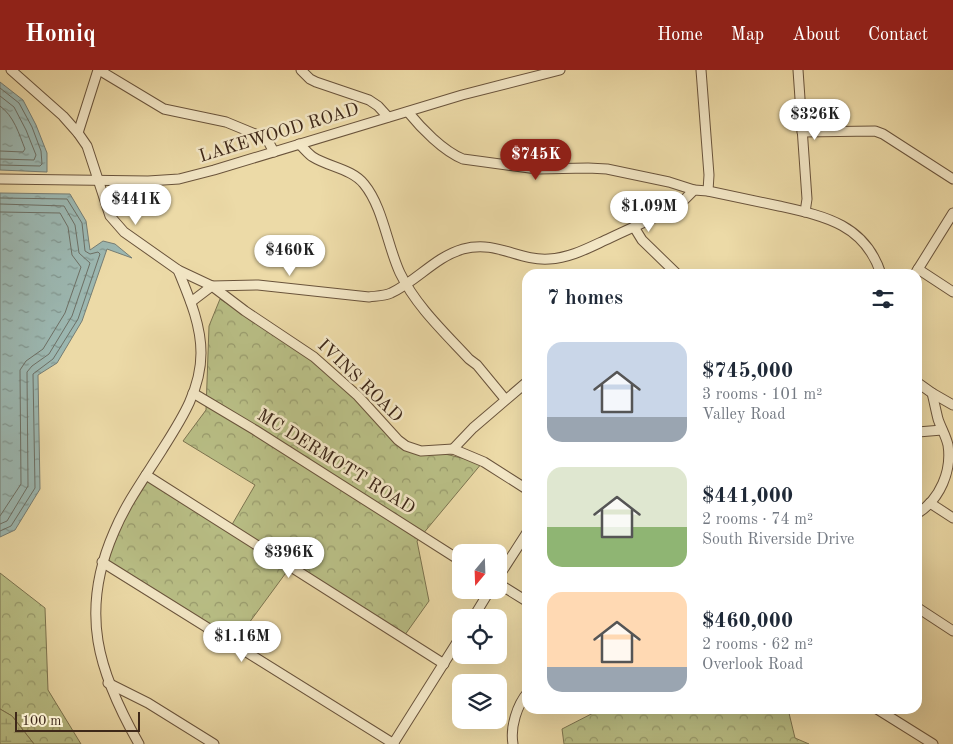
<!DOCTYPE html>
<meta charset="utf-8">
<style>
body{margin:0;font-family:"Old Standard TT",serif;background:#f2f2f3;color:#1f2937;height:100vh;display:flex;flex-direction:column;font-size:19px;white-space:nowrap}
*{box-sizing:border-box;margin:0}
p{font-size:16px;color:#747a83}
.icon{flex:none;width:28px;height:28px;fill:none;stroke:currentColor;stroke-width:2;stroke-linecap:round;stroke-linejoin:round}
.map{position:relative;flex:1;overflow:hidden}
.side{position:absolute;left:522px;top:199px;width:400px;height:445px;display:flex;flex-direction:column;background:#fff;border-radius:15px;box-shadow:0 5px 20px #0002}
.side>*{flex:none}
.needle{width:32px;rotate:199deg}
.buttons{position:absolute;left:452px;top:474px;display:grid;gap:10px}
.buttons a{display:grid;place-items:center;width:55px;height:55px;border-radius:10px;background:#fff;box-shadow:0 5px 20px #0002;font-size:25px}
.scale{position:absolute;left:15px;bottom:12px;width:125px;box-sizing:border-box;padding-left:5px;border:2px solid #3e2819;border-top:0;font-size:14px;line-height:18px;white-space:nowrap;color:#3e2819;-webkit-text-stroke:4px #f3e7c6;paint-order:stroke}
.price{position:absolute;translate:-50% -42px;padding:0 11px;border-radius:18px;background:#fff;color:#222;font-size:16px;line-height:32px;filter:drop-shadow(0 1px 2px #0008)}
.price::after{content:'';position:absolute;left:50%;top:30px;width:15px;height:11px;margin-left:-8px;background:inherit;clip-path:polygon(0 0,100% 0,50% 100%)}
.price.active{background:#8f2418;color:#fff}
ul{padding:0;list-style:none}
li{display:flex;align-items:center;gap:15px;height:125px;padding:0 25px}
li span{display:grid;place-items:center;flex:none;width:140px;height:100px;border-radius:15px;color:#555}
li>.icon{margin-inline-start:auto}
span .icon{width:60px;height:60px;fill:#fffc;stroke-width:1}
li b{font-size:21px}
h2{display:flex;justify-content:space-between;align-items:center;height:60px;padding:0 25px;font-size:21px}
header{display:flex;align-items:center;gap:30px;box-sizing:border-box;height:70px;padding:0 25px;background:#8f2418;color:#fff}
header strong{font-size:24px}
nav{display:flex;gap:28px;margin-inline-start:auto;font-size:18px}
.map>svg:first-child{display:block}
.forest{fill:url(#forest-crowns);stroke:#7c7450}
.wetland{fill:url(#wetland-marsh);stroke:#7c7450}
.water{fill:url(#water-ripples);stroke:#767e75}
.lines{fill:none;stroke-linecap:round;stroke-linejoin:round}
.shore{stroke:#6d7066;stroke-width:1}
.minor-casing{stroke:#6a543c;stroke-width:11}
.minor{stroke:#f3e7c6;stroke-width:9}
.labels{text-anchor:middle;dominant-baseline:central;stroke-width:5;stroke-linejoin:round;paint-order:stroke}
.street-label{font-size:18px;fill:#3e2819;stroke:#f3e7c6}
</style>
<header>
<strong>Homiq</strong>
<nav><a>Home</a><a>Map</a><a>About</a><a>Contact</a></nav>
</header>
<div class="map">
<svg width="953" height="674" viewBox="0 0 953 674">
<defs>
<pattern id="forest-crowns" width="20" height="18" patternUnits="userSpaceOnUse" patternTransform="scale(1.25)"><rect width="20" height="18" fill="#b9bf86"/><path d="M2 6a3 3 0 1 1 6 0M12 15a3 3 0 1 1 6 0" fill="none" stroke="#989b6d"/></pattern>
<pattern id="wetland-marsh" width="20" height="14" patternUnits="userSpaceOnUse" patternTransform="scale(1.25)"><rect width="20" height="14" fill="#b9bf86"/><path d="M1 5h8M5 5V1M11 12h8M15 12V8" fill="none" stroke="#989b6d"/></pattern>
<pattern id="water-ripples" width="26" height="14" patternUnits="userSpaceOnUse" patternTransform="scale(1.25)"><rect width="26" height="14" fill="#9cb8b2"/><path d="M2 4q2-2 4 0t4 0M15 11q2-2 4 0t4 0" fill="none" stroke="#819690"/></pattern>
</defs>
<rect width="100%" height="100%" fill="#ecdaa7"/>
<filter id="stains"><feTurbulence type="fractalNoise" baseFrequency=".004" numOctaves="4"/><feColorMatrix values="0 0 0 0 .2 0 0 0 0 .09 0 0 0 0 .02 0 0 0 .5 -.17"/></filter>
<radialGradient id="worn" r=".72"><stop offset=".6" stop-color="#630" stop-opacity="0"/><stop offset="1" stop-color="#630" stop-opacity=".3"/></radialGradient>
<!-- forest -->
<g class="forest">
<path d="M 220,229 L 327,297 L 396,372 L 482,393 L 417,471 L 429,531 L 402,569 L 288,500 L 235,572 L 102,490 L 145,406 L 230,458 L 255,415 L 183,371 L 206,340 L 209,256 Z"/>
<path d="M 0,503 L 45,538 L 48,620 L 81,674 L 34,674 L 12,646 L 0,639 Z"/>
<path d="M 601,639 L 788,639 L 795,668 L 809,674 L 564,674 L 562,659 Z"/>
</g>
<!-- wetland -->
<path class="wetland" d="M 0,639 L 12,646 L 34,674 L 0,674 Z"/>
<!-- water -->
<g class="water">
<path d="M 0,12 L 23,30 L 36,55 L 47,83 L 47,102 L 0,100 Z"/>
<path d="M 0,123 L 70,124 L 86,151 L 90,180 L 103,171 L 115,174 L 132,188 L 107,179 L 82,251 L 57,293 L 38,305 L 40,419 L 15,460 L 0,467 Z"/>
</g>
<g class="lines">
<!-- shore -->
<g class="shore">
<path d="M 0,18 L 19,33 L 32,57 L 41,81 L 42,94 L 40,96 L 0,95"/>
<path d="M 0,26 L 14,37 L 26,60 L 36,85 L 34,90 L 0,89"/>
<path d="M 0,36 C 14,46 19,64 25,79 L 23,82 L 0,81"/>
<path d="M 0,128 L 67,129 L 82,153 L 85,181 L 90,184 L 98,182 L 100,184 L 78,249 L 53,289 L 33,304 L 35,418 L 11,456 L 0,461"/>
<path d="M 0,134 L 64,136 L 75,155 L 79,183 L 90,193 L 72,246 L 49,284 L 32,296 L 27,302 L 28,416 L 7,451 L 0,454"/>
<path d="M 0,142 L 60,143 L 68,157 L 72,185 L 81,197 L 65,243 L 43,279 L 26,291 L 20,300 L 21,414 L 0,446"/>
</g>
<defs>
<g id="minor">
<path d="M 11,0 L 63,46 L 78,63 L 87,76 L 110,146 L 124,162 L 178,200 L 212,216 L 245,241 L 314,287 L 358,326 L 398,370 L 406,376 L 421,381 L 453,379 L 484,392 L 528,420"/>
<path d="M 99,0 L 164,39 L 226,52 L 260,66 L 268,71 L 274,82"/>
<path d="M 301,0 L 310,9 L 316,12 L 369,30 L 378,36 L 388,47"/>
<path d="M 701,0 L 709,105 L 708,121"/>
<path d="M 798,0 L 807,129 L 805,142"/>
<path d="M 408,42 C 421,58 443,81 463,89 L 537,99 L 588,98 L 607,99 L 669,112 L 694,120"/>
<path d="M 802,62 L 875,61 L 883,64 L 953,109"/>
<path d="M 78,63 L 98,0"/>
<path d="M 299,74 C 304,78 308,84 313,87 C 329,97 352,99 364,114 C 383,137 387,175 400,203 C 416,236 444,262 469,289 L 477,295 L 505,329"/>
<path d="M 0,109 L 148,111 L 179,109 L 214,100 L 462,25 L 560,0"/>
<path d="M 634,157 L 642,170 L 677,204"/>
<path d="M 918,199 L 953,222"/>
<path d="M 915,204 L 953,143"/>
<path d="M 191,232 L 212,216 L 258,215 L 369,227 C 376,226 384,226 391,223 C 417,211 435,187 463,179 C 497,170 518,191 549,189 C 571,188 590,177 610,168 C 631,158 652,149 673,139 L 678,136 L 694,120 L 708,121 C 731,126 755,131 779,136 C 824,146 865,154 881,204"/>
<path d="M 918,313 L 932,323 C 934,331 936,341 938,349 C 941,358 946,366 948,375 C 952,401 940,429 918,443"/>
<path d="M 193,323 L 255,360 L 461,491"/>
<path d="M 932,323 L 953,335"/>
<path d="M 918,362 L 942,360"/>
<path d="M 453,379 L 473,358 L 528,311"/>
<path d="M 146,405 L 444,594"/>
<path d="M 930,433 L 953,448"/>
<path d="M 102,492 L 394,674"/>
<path d="M 499,506 L 528,461"/>
<path d="M 499,514 L 528,532"/>
<path d="M 918,538 L 953,561"/>
<path d="M 473,548 L 490,520"/>
<path d="M 108,613 L 148,633 L 214,674"/>
<path d="M 877,639 L 933,674"/>
<path d="M 139,674 C 98,602 79,542 114,462 C 126,433 145,407 162,380 C 181,350 201,320 201,283 C 201,254 189,227 178,200"/>
<path d="M 393,674 L 461,566"/>
<path d="M 513,674 C 510,657 517,635 528,622"/>
</g>
</defs>
<!-- minor casing -->
<use href="#minor" class="minor-casing"/>
<!-- minor -->
<use href="#minor" class="minor"/>
</g>
<g class="labels">
<!-- street labels -->
<g class="street-label">
<text transform="translate(279 63) rotate(-17)">LAKEWOOD ROAD</text>
<text transform="translate(360 311) rotate(44)">IVINS ROAD</text>
<text transform="translate(336 392) rotate(32)">MC DERMOTT ROAD</text>
</g>
</g>
<rect width="100%" height="100%" filter="url(#stains)"/>
<rect width="100%" height="100%" fill="url(#worn)"/>
</svg>
<div class="buttons">
<a><svg class="needle" viewBox="-14 -14 28 28"><path d="M0-13l5 13h-10z" fill="#e53935"/><path d="M0 13l5-13h-10z" fill="#747a83"/></svg></a>
<a><svg class="icon" aria-label="locate" viewBox="0 0 24 24"><circle cx="12" cy="12" r="6"/><path d="M12 2v4M12 18v4M2 12h4M18 12h4"/></svg></a>
<a><svg class="icon" aria-label="layers" viewBox="0 0 24 24"><path d="M12 4l9 5-9 5-9-5zM3 14l9 5 9-5"/></svg></a>
</div>
<div class="scale">100 m</div>
<b class="price" style="left:815px;top:71px">$326K</b>
<b class="price active" style="left:536px;top:111px">$745K</b>
<b class="price" style="left:136px;top:156px">$441K</b>
<b class="price" style="left:649px;top:163px">$1.09M</b>
<b class="price" style="left:290px;top:207px">$460K</b>
<b class="price" style="left:289px;top:509px">$396K</b>
<b class="price" style="left:242px;top:593px">$1.16M</b>
<section class="side">
<h2>7 homes<svg class="icon" aria-label="filters" viewBox="0 0 24 24"><path d="M4 7h16M4 17h16"/><circle cx="9" cy="7" r="2"/><circle cx="15" cy="17" r="2"/></svg></h2>
<ul>
<li><span style="background:linear-gradient(#c9d6e8 75%,#9aa5b1 0)"><svg class="icon" aria-label="home" viewBox="0 0 24 24"><path d="M3 11l9-7 9 7M6 9v11h12V9"/></svg></span><div><b>$745,000</b><p>3 rooms · 101 m²</p><p>Valley Road</p></div></li>
<li><span style="background:linear-gradient(#dfe7d0 60%,#8fb573 0)"><svg class="icon" aria-label="home" viewBox="0 0 24 24"><path d="M3 11l9-7 9 7M6 9v11h12V9"/></svg></span><div><b>$441,000</b><p>2 rooms · 74 m²</p><p>South Riverside Drive</p></div></li>
<li><span style="background:linear-gradient(#ffd9b3 75%,#9aa5b1 0)"><svg class="icon" aria-label="home" viewBox="0 0 24 24"><path d="M3 11l9-7 9 7M6 9v11h12V9"/></svg></span><div><b>$460,000</b><p>2 rooms · 62 m²</p><p>Overlook Road</p></div></li>
</ul>
</section>
</div>
